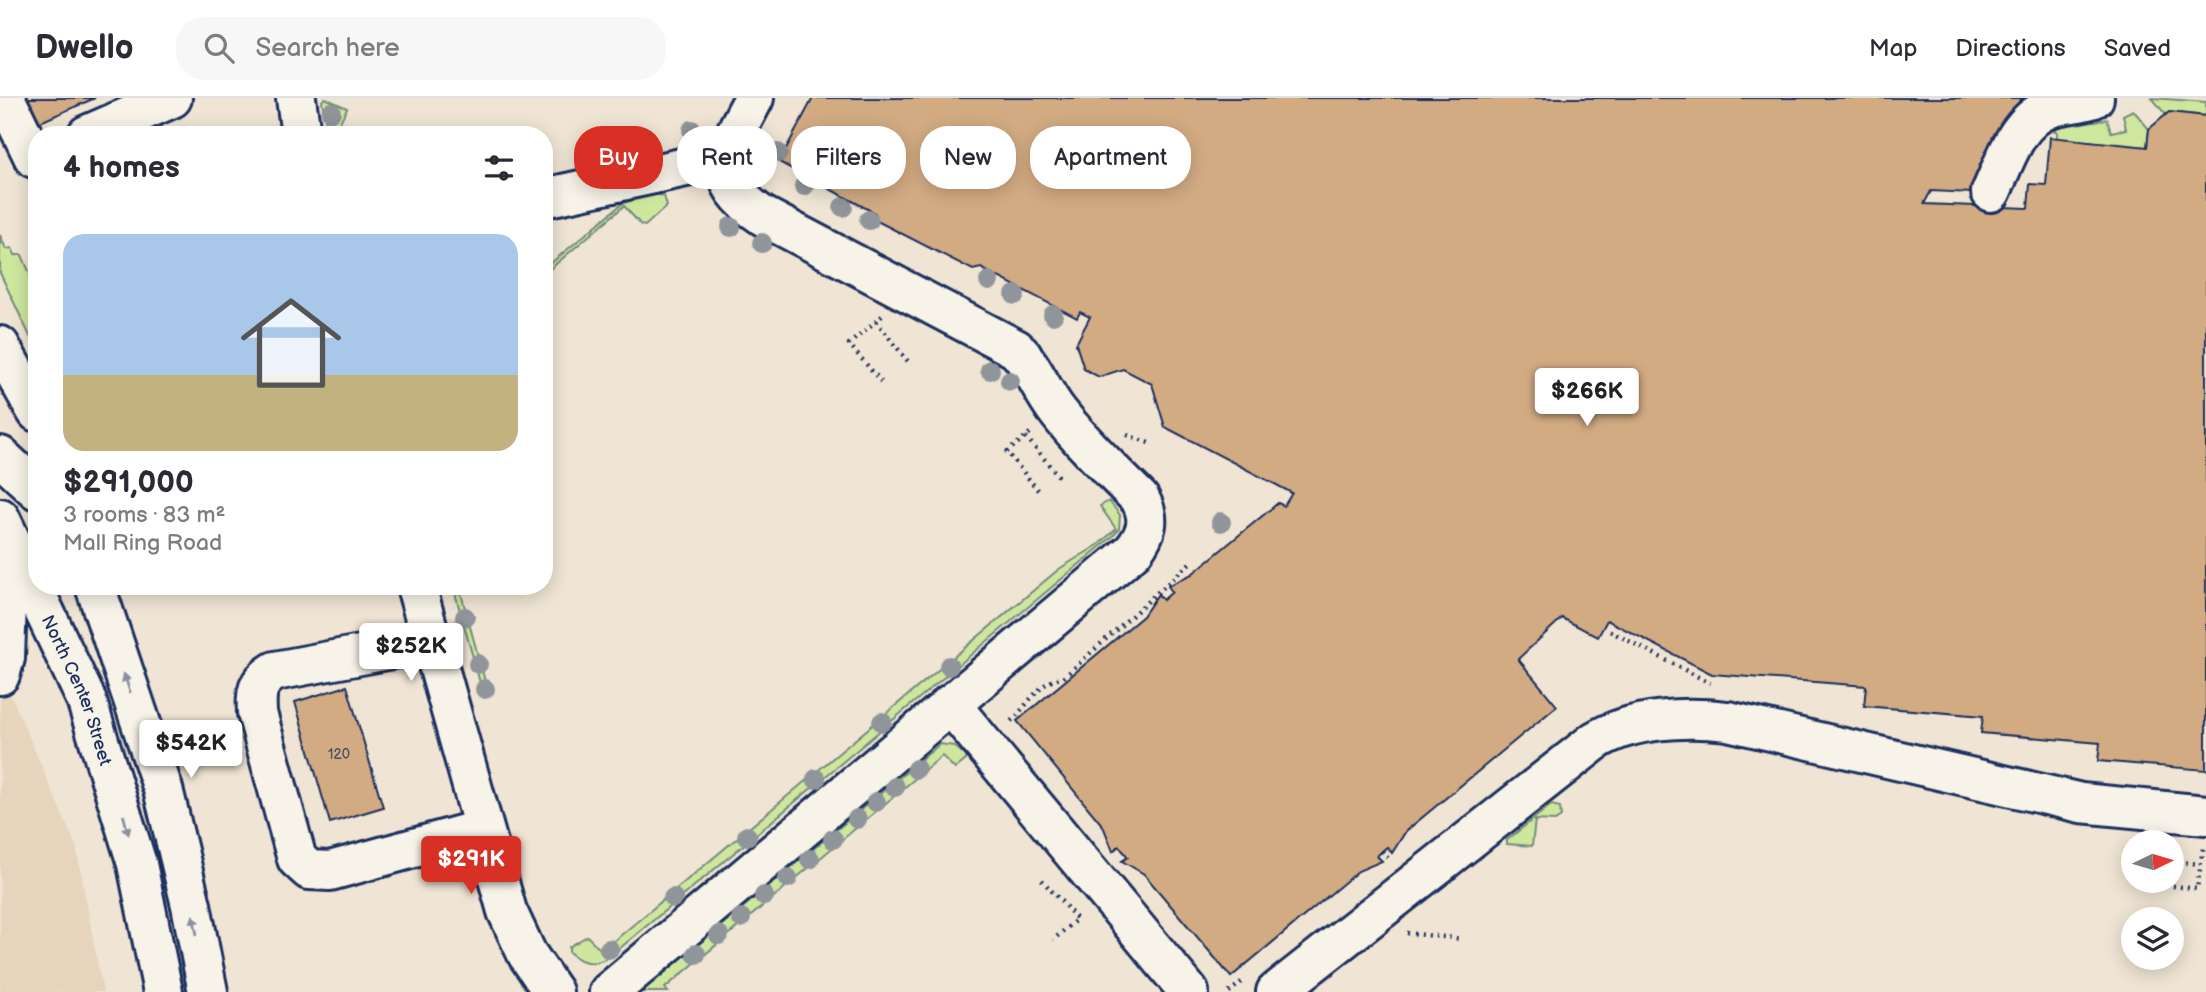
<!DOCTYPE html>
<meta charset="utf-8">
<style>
body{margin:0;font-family:"Balsamiq Sans",sans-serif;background:#f7f7f7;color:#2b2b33;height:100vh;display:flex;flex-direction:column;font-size:26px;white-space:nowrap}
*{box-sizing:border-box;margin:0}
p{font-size:23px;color:#7c7c81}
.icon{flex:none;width:38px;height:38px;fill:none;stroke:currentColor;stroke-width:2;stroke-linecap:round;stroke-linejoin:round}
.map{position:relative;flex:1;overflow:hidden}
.panel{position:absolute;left:28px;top:28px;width:525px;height:469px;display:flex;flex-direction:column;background:#fff;border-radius:28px;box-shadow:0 4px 18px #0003}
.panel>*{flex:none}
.top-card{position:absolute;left:574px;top:28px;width:665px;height:63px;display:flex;gap:14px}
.needle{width:46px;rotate:85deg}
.fabs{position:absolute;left:2121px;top:732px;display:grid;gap:14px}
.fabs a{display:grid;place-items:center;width:63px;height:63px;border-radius:50%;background:#fff;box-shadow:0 4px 18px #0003;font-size:35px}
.price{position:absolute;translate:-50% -60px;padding:0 16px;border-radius:7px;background:#fff;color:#222;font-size:23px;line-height:46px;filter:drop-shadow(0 2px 4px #0008)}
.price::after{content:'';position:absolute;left:50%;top:42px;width:21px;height:16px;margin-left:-10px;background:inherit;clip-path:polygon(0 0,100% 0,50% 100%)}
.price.active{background:#d93025;color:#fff}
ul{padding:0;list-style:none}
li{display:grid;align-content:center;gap:14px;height:371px;padding:0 35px}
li+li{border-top:2px solid #e1e1e2}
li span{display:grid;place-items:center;height:217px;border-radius:21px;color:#555}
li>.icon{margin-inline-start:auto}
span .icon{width:126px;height:126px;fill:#fffc;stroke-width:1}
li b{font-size:30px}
h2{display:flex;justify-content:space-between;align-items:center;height:84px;padding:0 35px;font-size:30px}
.tag{padding:0 24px;border-radius:28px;background:#fff;box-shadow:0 4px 18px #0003;font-size:24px;line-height:63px}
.tag.active{background:#d93025;color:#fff}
header{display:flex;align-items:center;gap:42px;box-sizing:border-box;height:98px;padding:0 35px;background:#fff;border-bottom:2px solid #e1e1e2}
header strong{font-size:33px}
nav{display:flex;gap:38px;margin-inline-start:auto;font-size:24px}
.search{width:490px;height:63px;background:#f7f7f7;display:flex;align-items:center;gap:18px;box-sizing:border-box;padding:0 24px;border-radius:28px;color:#7c7c81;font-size:26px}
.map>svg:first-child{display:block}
.built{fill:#e7d4bc}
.green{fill:#cee79d;stroke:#748b7e;stroke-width:2}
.building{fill:#d2ab83;stroke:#1b2f5e;stroke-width:2}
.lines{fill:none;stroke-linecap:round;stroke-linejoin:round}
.minor-casing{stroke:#1b2f5e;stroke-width:44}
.path{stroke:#1b2f5e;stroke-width:4.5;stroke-dasharray:2 5;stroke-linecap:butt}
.minor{stroke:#f7f3e8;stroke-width:38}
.tree{fill:#8f959a}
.oneway{fill:#8991a3}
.labels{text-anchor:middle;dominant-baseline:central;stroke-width:7;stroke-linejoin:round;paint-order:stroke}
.number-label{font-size:14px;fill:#494e67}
.street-label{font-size:18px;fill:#1b2f5e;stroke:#f7f3e8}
</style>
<header>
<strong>Dwello</strong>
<div class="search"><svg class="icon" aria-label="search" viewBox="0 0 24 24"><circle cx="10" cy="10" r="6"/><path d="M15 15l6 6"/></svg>Search here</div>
<nav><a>Map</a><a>Directions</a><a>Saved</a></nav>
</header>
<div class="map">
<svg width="2206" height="894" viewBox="0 0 2206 894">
<rect width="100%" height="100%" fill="#f0e5d4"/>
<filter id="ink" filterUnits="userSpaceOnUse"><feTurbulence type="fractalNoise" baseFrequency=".0143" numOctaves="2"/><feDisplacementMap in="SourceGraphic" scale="14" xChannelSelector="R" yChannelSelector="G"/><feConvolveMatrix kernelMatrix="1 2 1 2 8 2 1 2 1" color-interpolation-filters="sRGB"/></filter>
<g filter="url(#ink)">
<!-- built -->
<path class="built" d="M 0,572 L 76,748 L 103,894 L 0,894 Z"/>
<!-- green -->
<g class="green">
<path d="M 325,0 L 347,10 L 335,34 L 340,37 L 328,37 L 322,3 Z"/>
<path d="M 2152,0 L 2206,4 L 2206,18 L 2169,14 L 2166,17 Z"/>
<path d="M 2133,12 L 2149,31 L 2147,49 L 2057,40 L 2057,33 L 2037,32 L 2107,21 L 2111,34 L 2126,31 L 2123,17 Z"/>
<path d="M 654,96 L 664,98 L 667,108 L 645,128 L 641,127 L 624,108 L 544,176 L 544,171 L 623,105 Z"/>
<path d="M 0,137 L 6,151 L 12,150 L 15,157 L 22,157 L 37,192 L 37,253 L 0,175 Z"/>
<path d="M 1109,403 L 1120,417 L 1119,431 L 1113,438 L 613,856 C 598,868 583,867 569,854 L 569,849 L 587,838 L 602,853 L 1059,471 L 1098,447 L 1116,431 L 1100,408 Z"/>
<path d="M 453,488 L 459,488 L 489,598 L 484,599 Z"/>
<path d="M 940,646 L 954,648 L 966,658 L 966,662 L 955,671 L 942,658 L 665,890 L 668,894 L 641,894 Z"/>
<path d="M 1551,707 L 1560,709 L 1561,719 L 1555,723 L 1535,722 L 1532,748 L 1507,746 L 1507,742 Z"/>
</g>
<!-- building -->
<g class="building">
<path d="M 24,0 L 95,0 L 36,26 Z"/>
<path d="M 813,0 L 2022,0 L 1972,95 L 1931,93 L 1924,106 L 2028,110 L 2030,86 L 2046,87 L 2050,39 L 2147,49 L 2149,31 L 2169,14 L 2206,18 L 2206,672 L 2098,663 L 2100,645 L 1981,635 L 1983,618 L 1864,608 L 1866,588 L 1712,576 L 1607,522 L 1598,539 L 1562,520 L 1518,561 L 1557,608 L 1406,733 L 1392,755 L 1387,749 L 1382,753 L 1377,758 L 1382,763 L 1358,773 L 1231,879 L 1144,776 L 1122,763 L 1128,759 L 1119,748 L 1113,753 L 1103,728 L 1017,623 L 1143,518 L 1158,496 L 1163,502 L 1172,494 L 1168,488 L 1192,476 L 1278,405 L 1284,408 L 1292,395 L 1165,329 L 1152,286 L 1123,271 L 1099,279 L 1084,271 L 1076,246 L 1090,219 L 1080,214 L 1077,220 L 981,170 L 973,172 L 877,123 L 875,115 L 779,64 Z"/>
<path d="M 347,588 L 383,709 L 330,725 L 295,604 Z"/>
</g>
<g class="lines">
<defs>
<g id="minor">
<path d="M 5,0 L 34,60 L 37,58"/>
<path d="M 296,0 L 301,37"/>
<path d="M 87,37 L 172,0"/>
<path d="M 1991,94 C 2005,64 2016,22 2050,10 C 2064,5 2080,5 2094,0"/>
<path d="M 544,100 L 727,60"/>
<path d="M 0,248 L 37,314"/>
<path d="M 0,358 L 37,392"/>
<path id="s1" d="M 0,420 L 86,601 L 137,766 L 163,894"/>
<path d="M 95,488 L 163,691 L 191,807 L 208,894"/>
<path d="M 416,488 L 507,813 L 527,856 L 553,894"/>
<path d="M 430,544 L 275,573 C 256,585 256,594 257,615 L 297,761 L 309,772 L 330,773 L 483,731"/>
<path d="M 0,577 L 5,560 L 9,443"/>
<path d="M 950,606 L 1189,894"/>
<path d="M 609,894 L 1133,453 C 1147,435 1151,421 1140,401 C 1112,373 1082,345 1058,314 C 1042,294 1034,269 1016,251 L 763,118 C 704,79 728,50 754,0"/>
<path d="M 1276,894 L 1595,643 C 1632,620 1686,618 1728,623 L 2081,705 L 2206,717"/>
</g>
</defs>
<!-- minor casing -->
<use href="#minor" class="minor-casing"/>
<!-- path -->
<g class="path">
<path d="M 882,218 L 849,246 L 884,287"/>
<path d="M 876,223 L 910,266"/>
<path d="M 1030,335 L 1007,354 L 1041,396"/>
<path d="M 1127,337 L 1152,346"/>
<path d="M 1026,339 L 1060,380"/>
<path d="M 1610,533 L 1710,585"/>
<path d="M 1011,623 C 1028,608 1039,582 1063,580 L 1191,464"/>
<path d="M 1382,753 L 1390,763"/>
<path d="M 2172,763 L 2200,766"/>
<path d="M 1042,782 L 1077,821 L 1053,842"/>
<path d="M 2166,787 L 2197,791 L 2203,750"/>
<path d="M 1407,835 L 1462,841"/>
<path d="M 1229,894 L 1243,883"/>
</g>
<!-- minor -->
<use href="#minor" class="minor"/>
</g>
<!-- trees -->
<g class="tree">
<circle cx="331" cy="14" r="10"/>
<circle cx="692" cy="32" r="10"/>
<circle cx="778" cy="55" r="10"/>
<circle cx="804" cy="88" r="10"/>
<circle cx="843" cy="109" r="10"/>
<circle cx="869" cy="122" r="10"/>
<circle cx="731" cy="129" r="10"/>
<circle cx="762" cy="145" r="10"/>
<circle cx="989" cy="183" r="10"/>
<circle cx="1015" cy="197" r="10"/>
<circle cx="1053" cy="217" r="10"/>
<circle cx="990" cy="272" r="10"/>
<circle cx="1010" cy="283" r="10"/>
<circle cx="1221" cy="424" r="10"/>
<circle cx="465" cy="519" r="10"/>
<circle cx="478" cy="566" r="10"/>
<circle cx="949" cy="568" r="10"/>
<circle cx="485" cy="591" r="10"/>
<circle cx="882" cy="624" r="10"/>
<circle cx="916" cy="671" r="10"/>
<circle cx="816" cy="681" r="10"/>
<circle cx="895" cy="689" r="10"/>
<circle cx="876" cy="704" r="10"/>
<circle cx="857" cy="721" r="10"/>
<circle cx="747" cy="738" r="10"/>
<circle cx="833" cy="741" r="10"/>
<circle cx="810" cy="761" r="10"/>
<circle cx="788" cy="780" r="10"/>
<circle cx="764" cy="798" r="10"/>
<circle cx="673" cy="800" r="10"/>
<circle cx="741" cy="820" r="10"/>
<circle cx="719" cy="837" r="10"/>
<circle cx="609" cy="851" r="10"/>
<circle cx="696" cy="856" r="10"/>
</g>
<!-- one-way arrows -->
<defs><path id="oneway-solid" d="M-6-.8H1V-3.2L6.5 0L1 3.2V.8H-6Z" transform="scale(1.75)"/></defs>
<g class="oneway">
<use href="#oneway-solid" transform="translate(127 585) rotate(-109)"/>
<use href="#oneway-solid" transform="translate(126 727) rotate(75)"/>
<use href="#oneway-solid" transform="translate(195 827) rotate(-101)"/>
</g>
</g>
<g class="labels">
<!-- number labels -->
<g class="number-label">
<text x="339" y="656">120</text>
</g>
<!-- street labels -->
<g class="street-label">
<text stroke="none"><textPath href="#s1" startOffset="189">North Center Street</textPath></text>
</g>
</g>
</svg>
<div class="fabs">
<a><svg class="needle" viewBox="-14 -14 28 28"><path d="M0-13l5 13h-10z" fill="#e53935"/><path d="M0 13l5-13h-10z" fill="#7c7c81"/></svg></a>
<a><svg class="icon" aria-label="layers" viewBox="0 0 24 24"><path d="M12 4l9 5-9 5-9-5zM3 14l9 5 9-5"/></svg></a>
</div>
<b class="price" style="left:1587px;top:330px">$266K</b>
<b class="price" style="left:411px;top:585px">$252K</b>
<b class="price" style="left:191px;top:682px">$542K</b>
<b class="price active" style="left:471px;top:798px">$291K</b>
<div class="top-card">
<a class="tag active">Buy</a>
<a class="tag">Rent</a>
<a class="tag">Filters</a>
<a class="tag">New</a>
<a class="tag">Apartment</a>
</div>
<section class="panel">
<h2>4 homes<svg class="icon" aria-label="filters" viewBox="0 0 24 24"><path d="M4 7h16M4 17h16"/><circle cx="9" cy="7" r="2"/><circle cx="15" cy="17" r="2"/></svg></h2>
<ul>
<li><span style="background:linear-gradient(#a9c7e8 65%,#c2b280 0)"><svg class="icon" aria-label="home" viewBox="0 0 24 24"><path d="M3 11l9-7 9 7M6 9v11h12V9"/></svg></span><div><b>$291,000</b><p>3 rooms · 83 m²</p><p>Mall Ring Road</p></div></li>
</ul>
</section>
</div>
